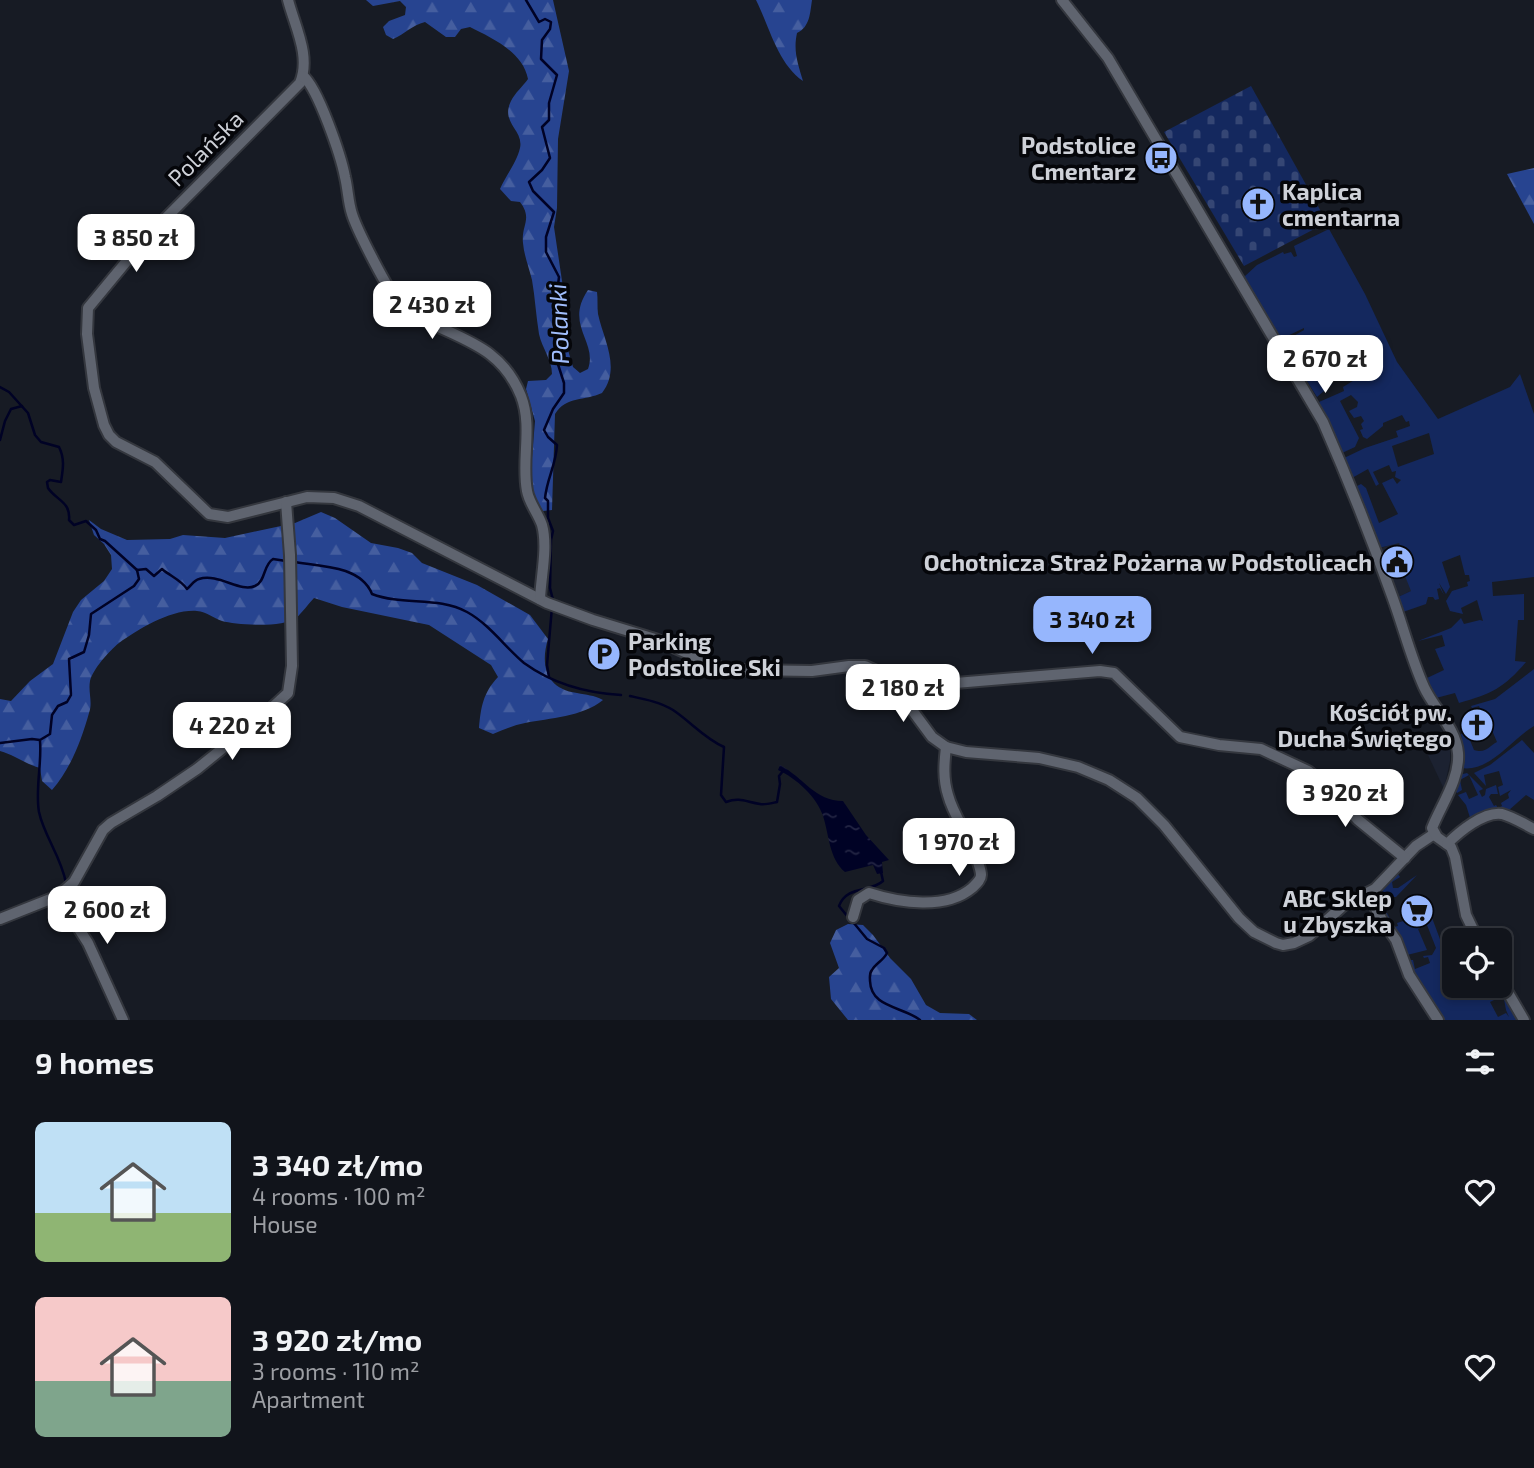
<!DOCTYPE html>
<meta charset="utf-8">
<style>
body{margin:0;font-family:"Exo 2",sans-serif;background:#1e2128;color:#f1f3f6;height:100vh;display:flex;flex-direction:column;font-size:26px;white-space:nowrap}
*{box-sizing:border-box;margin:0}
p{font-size:23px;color:#9c9ea3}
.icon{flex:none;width:38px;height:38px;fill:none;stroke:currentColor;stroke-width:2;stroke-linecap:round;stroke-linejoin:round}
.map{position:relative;height:1020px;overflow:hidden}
.sheet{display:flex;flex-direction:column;background:#11141b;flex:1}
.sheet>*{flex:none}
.tools{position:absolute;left:1442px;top:928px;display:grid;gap:14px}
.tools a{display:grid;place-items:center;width:70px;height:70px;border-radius:10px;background:#11141b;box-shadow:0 4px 10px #0003,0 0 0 2px #30333a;font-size:35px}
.price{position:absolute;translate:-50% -60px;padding:0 16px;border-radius:14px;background:#fff;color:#222;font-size:23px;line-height:46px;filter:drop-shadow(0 2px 4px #0008)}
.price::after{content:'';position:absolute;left:50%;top:42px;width:21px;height:16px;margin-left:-10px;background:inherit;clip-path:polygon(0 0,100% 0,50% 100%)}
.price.on{background:#96b6fd;color:#111}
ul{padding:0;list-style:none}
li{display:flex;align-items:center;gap:21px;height:175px;padding:0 35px}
li span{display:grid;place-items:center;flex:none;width:196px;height:140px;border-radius:10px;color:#555}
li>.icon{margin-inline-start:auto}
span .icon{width:84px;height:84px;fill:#fffc;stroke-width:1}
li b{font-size:30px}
h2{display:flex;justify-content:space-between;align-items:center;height:84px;padding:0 35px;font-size:30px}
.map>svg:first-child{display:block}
.built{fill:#1c2231}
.grass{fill:#14285e;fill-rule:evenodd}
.forest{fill:url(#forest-firs)}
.cemetery{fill:url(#cemetery-stones)}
.water{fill:url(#water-ripples)}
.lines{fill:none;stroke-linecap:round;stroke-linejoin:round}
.stream{stroke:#000225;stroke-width:2.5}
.minor-casing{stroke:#34373e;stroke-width:14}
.minor{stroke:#5f646f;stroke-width:10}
.labels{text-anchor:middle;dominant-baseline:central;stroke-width:7;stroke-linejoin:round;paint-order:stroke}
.poi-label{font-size:23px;font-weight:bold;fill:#ced1d8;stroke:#05060a;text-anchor:end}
.street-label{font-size:23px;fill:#ced1d8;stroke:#05060a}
.water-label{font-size:24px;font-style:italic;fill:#a0bdfc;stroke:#05060a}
</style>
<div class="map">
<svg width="1534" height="1020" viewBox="0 0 1534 1020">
<defs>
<pattern id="forest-firs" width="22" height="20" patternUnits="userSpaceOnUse" patternTransform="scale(1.75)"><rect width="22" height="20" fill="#274490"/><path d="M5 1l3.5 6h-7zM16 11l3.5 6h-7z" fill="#455e9f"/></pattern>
<pattern id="cemetery-stones" width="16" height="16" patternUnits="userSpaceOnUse" patternTransform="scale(1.75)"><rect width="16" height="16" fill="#14285e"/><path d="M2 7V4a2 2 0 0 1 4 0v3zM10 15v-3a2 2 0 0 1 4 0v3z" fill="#354674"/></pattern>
<pattern id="water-ripples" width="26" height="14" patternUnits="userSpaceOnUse" patternTransform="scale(1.75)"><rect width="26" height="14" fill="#000225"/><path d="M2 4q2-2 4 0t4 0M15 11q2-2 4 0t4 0" fill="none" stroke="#242644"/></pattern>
</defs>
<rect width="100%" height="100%" fill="#171b24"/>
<!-- built -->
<g class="built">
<path d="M 1399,542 L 1412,579 L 1411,591 L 1398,597 L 1379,546 L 1381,548 Z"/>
<path d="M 1450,747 L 1450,761 L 1444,789 L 1428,755 Z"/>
</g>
<!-- grass -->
<g class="grass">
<path d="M 1329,229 L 1365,294 L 1397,362 L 1438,419 L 1510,387 L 1520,374 L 1534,414 L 1534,577 L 1492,582 L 1493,596 L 1524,594 L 1524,620 L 1518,620 L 1515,661 L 1526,662 C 1504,688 1491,694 1459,703 L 1455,693 L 1436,698 L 1427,678 L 1444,670 L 1435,649 L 1445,646 L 1442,635 L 1418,641 L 1451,628 L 1461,618 L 1464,624 L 1480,620 L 1483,621 L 1477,600 L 1461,608 L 1463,614 L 1450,611 L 1446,601 L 1452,591 L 1468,586 L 1467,582 L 1470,581 L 1469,575 L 1465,575 L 1460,555 L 1442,562 L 1450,587 L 1446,594 L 1439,583 L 1444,595 L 1440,588 L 1437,589 L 1439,599 L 1435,600 L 1433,597 L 1428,597 L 1426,604 L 1403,612 L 1398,597 L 1411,591 L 1405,576 L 1409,574 L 1399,543 L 1379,548 L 1355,487 L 1361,484 L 1366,488 L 1379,523 L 1398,514 L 1382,483 L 1393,478 L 1397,484 L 1401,480 L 1395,477 L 1396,471 L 1392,472 L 1389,465 L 1373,472 L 1379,484 L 1376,486 L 1368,469 L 1352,478 L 1344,458 L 1365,448 L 1398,437 L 1396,431 L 1410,426 L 1409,421 L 1406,422 L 1402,415 L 1383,423 L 1383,426 L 1367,439 L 1363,437 L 1360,430 L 1363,429 L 1361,424 L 1364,421 L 1361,416 L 1354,418 L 1349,411 L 1357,407 L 1358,402 L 1351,395 L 1340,401 L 1359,438 L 1355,447 L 1342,453 L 1319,402 L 1344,391 L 1343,387 L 1356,379 L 1350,367 L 1329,378 L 1332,384 L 1317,397 L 1305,378 L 1345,359 L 1337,342 L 1327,347 L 1325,344 L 1317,348 L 1323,362 L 1328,361 L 1328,364 L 1302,373 L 1283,342 L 1304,330 L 1304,328 L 1281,339 L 1244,277 L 1257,265 L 1283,252 L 1284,254 L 1291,252 L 1294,257 L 1297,256 L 1294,246 ZM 1429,433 L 1434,454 L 1398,467 L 1392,446 Z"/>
<path d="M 1534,669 L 1534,726 C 1512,739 1489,773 1461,768 L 1465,762 L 1461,734 L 1467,733 L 1474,750 C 1486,754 1489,746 1497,742 L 1491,728 L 1488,728 L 1479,706 L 1472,708 L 1471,706 L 1495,699 Z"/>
<path d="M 1522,740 L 1534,753 L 1534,800 L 1526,795 L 1508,811 L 1471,821 L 1466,805 L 1458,795 L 1466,792 L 1469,799 L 1478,795 L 1469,775 L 1460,780 L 1462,790 L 1457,793 L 1454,789 L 1459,775 L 1467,773 L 1483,789 L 1479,791 L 1482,797 L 1485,795 L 1486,789 L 1496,785 L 1498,794 L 1491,794 L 1489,797 L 1494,806 L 1496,805 L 1498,808 L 1502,806 L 1501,803 L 1509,798 L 1508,794 L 1511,790 L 1500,796 L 1498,787 L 1503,785 L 1499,771 L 1484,775 L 1486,786 L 1474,773 L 1490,765 Z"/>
<path d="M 1396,871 L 1400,877 L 1392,882 L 1393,888 L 1398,888 L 1417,875 L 1396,897 L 1388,897 L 1379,905 L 1384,914 L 1387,913 L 1394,927 L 1398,926 L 1397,923 L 1425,914 L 1423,908 L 1428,907 L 1444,950 L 1446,949 L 1444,944 L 1467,932 L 1470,940 L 1454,940 L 1454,946 L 1450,948 L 1454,957 L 1454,985 L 1472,985 L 1476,992 L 1485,987 L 1485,985 L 1491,985 L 1494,993 L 1498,990 L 1498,985 L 1500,997 L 1490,1002 L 1498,1017 L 1506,1013 L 1509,1017 L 1506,1010 L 1503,994 L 1519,1020 L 1441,1020 L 1411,973 L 1408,960 L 1413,960 L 1415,969 L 1430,963 L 1428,957 L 1424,958 L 1423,956 L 1432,955 L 1436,948 L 1427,925 L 1418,929 L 1427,950 L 1407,955 L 1374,899 L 1377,892 Z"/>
</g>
<!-- forest -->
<g class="forest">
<path d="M 366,0 L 553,0 L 569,71 L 558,139 L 557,208 L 554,227 L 565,301 L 565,340 L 573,367 L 580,373 L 588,369 C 598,342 564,325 588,290 L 597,292 C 598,299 597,307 598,314 C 604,341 621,368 602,393 C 585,401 566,396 555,414 L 552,510 L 543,511 L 533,497 L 530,481 L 535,421 L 526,389 L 528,381 L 546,380 L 552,374 C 552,360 542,348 539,334 C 536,316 535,297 532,280 C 529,268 524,255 523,243 C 521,225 533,219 520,202 L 511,201 L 500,189 C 506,175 517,162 520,148 C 524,130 500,123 511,101 C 515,93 523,86 528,79 C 523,52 492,38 470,27 L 461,29 L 455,37 L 446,37 L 425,22 C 412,25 405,34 393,39 L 386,35 L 383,27 L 389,21 L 405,15 L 406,7 L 400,1 L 373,6 Z"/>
<path d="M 756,0 L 812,0 C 810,13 810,27 797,33 C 793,51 798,64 803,81 C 778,64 769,26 756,0 Z"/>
<path d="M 1534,168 L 1534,224 L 1507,174 Z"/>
<path d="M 321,512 L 335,518 L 371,543 L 398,548 L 412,553 L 422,563 L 477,585 L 530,615 L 548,639 C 540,665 546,689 577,693 C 587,695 593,695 603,700 C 582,717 550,718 525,723 C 514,725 503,730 493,734 L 479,728 C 481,707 483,693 498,677 L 491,665 L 429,625 L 342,607 L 314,598 C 308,604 302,613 296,618 C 283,628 237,625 222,621 C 213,618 207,612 197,611 C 171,609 139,629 119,643 C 109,651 93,669 90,681 C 88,692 93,703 89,713 C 81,741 71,768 52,790 L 42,781 L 40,768 C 25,764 15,755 0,751 L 0,699 L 11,701 L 30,681 L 53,664 L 73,612 L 81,600 L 104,581 L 112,569 L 111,555 L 104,544 L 94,535 L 89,520 L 101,529 L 127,540 L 170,539 L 183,535 L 225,538 L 295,523 Z"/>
<path d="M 848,924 L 863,925 L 873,935 L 890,958 L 911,979 L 926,1005 L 940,1013 L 969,1014 L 977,1020 L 848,1020 L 831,999 L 829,977 L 839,968 L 830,943 L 836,930 Z"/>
</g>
<!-- cemetery -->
<path class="cemetery" d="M 1251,86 L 1324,217 L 1322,225 L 1244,266 L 1164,132 Z"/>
<!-- water -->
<path class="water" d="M 780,765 C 804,778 815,801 843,801 L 866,835 L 889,860 L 882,862 L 883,873 L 877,874 L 873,865 L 845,872 C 829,859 829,834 823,816 C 817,797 796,778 778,770 Z"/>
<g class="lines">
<!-- stream -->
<g class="stream">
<path d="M 526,0 L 539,22 L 545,19 L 551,22 L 550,29 L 542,40 L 541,59 L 557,75 L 549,103 L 549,120 L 542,127 L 550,158 L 542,170 L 529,182 L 533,191 L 554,212 L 546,237 L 546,252 L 559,277 L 554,316 L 555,355 L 564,383 L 564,393 L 553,409 L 544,430 L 548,437 L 557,445 C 556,465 547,478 545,498 L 548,501 L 548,518 L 553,531 L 551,540 L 550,588 L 553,600"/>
<path d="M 0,387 L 9,392 L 28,413 L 35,435 L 41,442 L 59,447 C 65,459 63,469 61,482 L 50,480 L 47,482 L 48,488 C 56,500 71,502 69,520 L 74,525 L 86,521 L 96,530 L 100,539 L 105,541 L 137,570"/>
<path d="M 0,440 L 5,421 L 11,409 L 22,406"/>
<path d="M 294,562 C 321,566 361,566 372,594 C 403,606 438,596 467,612 C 489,624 505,647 524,663 C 553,684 586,693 621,695"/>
<path d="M 137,570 L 146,569 L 154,576 L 162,569 C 170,576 181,580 187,589 C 191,586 194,580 199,579 C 219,573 240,593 255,586 C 266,581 263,565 273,559 L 286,561"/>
<path d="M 549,677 L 547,665 L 552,607"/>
<path d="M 630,696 C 644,699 660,702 673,710 C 691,722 704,738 724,747 L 721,795 L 726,802 C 740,797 746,802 760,804 C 765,805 772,803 777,802 L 780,784 L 779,776 L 783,771"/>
<path d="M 40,741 C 42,764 35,789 39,812 C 44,836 61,856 66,883"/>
<path d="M 0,743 L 32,739 L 40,740 L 50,734 L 52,715 L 58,706 L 67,702 L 71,695 L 69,659 L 84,652 L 89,635 L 91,614 L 134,586 L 139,579 L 137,570"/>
<path d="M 848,917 L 839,906 C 847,885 870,893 883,881 L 881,872"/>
<path d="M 853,922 L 867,939 L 884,948 L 887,953 C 883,961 876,963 872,970 C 869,973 870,977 870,981 C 871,1008 902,1006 920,1020"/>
</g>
<defs>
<g id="minor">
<path d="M 288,0 C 295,27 311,56 300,83 L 145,239 L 88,308 L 87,334 L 94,388 L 104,425 L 109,435 L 116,442 L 155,462 L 209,514 L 228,517 L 307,497 L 334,498 L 359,506 L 547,603 L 593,620 L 655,639 L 721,668 L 735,670 L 812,671 L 849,666 L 865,666 L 881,673 L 892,683 L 932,737 L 946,747 L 966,752 L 1039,758 L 1078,767 L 1109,780 L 1137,798 L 1164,825 L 1239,918 L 1254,932 L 1276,943 L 1283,945 L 1294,943 L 1309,936 L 1344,905 L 1375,889 L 1416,846 L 1434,834"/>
<path d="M 1062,0 L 1108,58 L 1323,422 C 1348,479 1371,537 1392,596 C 1403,626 1411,658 1424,687 C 1434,709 1456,728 1458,753 C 1460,779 1441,805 1432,828 L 1437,837 L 1451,847 L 1455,857 L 1466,915 L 1478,940"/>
<path d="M 303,76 C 318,88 341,156 345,177 C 348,189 348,202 352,214 C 357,230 388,291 399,303 C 406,312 419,318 430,323 C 470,342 503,351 521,396 C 533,427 521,460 527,491 C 529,503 538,513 542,525 C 548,547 541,576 540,599"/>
<path d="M 896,688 L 1100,671 L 1114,673 L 1180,737 L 1219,745 L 1261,749 L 1308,771 L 1328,787 L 1357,819 L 1405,858"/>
<path d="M 1447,844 C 1459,832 1484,811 1502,814 C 1513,817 1524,824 1534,829"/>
<path d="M 1368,894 L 1382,920 L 1396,940 L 1409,975 L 1438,1020"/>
<path d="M 58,896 L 88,943 L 123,1020"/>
<path d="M 853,917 L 858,900 L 869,893 C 900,903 946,910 972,888 C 976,884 981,880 981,875 C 981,870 978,863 977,859 C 970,836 954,818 948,795 C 943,779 944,764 946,747"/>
<path d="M 0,919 L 58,896 L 74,882 L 103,830 L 111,823 L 157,796 L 197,769 L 264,715 L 288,693 L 292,666 L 290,555 L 286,502"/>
<path d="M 1500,979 L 1524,1020"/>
</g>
</defs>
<!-- minor casing -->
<use href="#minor" class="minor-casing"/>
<!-- minor -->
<use href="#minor" class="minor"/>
</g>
<!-- icons -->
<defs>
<symbol id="bus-disc" viewBox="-11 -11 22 22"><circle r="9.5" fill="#96b6fd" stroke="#05060a"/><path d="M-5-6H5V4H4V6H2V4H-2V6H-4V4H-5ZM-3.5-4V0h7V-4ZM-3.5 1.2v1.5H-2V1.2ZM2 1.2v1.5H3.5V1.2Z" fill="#111"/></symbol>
<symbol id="church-disc" viewBox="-11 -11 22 22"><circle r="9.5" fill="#96b6fd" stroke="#05060a"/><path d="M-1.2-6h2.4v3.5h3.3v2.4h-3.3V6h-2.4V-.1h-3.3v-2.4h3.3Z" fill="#111"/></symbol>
<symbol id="civic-disc" viewBox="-11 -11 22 22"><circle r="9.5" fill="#96b6fd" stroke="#05060a"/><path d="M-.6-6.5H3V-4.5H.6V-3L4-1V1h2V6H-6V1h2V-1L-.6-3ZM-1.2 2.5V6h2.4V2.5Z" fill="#111"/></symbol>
<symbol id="parking-disc" viewBox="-11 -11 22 22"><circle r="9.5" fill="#96b6fd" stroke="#05060a"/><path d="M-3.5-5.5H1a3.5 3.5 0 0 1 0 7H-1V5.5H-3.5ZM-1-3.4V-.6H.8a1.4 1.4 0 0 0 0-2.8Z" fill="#111"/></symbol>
<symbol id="supermarket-disc" viewBox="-11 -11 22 22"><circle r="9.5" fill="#96b6fd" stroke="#05060a"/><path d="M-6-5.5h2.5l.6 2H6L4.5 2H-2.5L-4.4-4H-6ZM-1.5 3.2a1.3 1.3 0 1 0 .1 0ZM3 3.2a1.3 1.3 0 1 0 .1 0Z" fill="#111"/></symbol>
</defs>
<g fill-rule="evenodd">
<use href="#bus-disc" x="1142" y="139" width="38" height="38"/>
<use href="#church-disc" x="1239" y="185" width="38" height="38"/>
<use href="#civic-disc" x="1378" y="543" width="38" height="38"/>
<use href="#parking-disc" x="585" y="635" width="38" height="38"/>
<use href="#church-disc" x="1458" y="706" width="38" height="38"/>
<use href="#supermarket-disc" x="1398" y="892" width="38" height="38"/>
</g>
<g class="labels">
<!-- poi labels -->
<g class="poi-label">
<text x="1136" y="145">Podstolice<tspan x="1136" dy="26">Cmentarz</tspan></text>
<text x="1282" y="191" text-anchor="start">Kaplica<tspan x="1282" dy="26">cmentarna</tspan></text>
<text x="1372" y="562">Ochotnicza Straż Pożarna w Podstolicach</text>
<text x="628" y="641" text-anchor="start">Parking<tspan x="628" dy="26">Podstolice Ski</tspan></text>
<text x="1452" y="712">Kościół pw.<tspan x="1452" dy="26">Ducha Świętego</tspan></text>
<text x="1392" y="898">ABC Sklep<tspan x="1392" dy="26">u Zbyszka</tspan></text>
</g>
<!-- street labels -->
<g class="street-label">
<text transform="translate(205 148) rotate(-45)">Polańska</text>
</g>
<!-- water labels -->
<g class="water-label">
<text transform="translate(558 324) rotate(-92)">Polanki</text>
</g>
</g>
</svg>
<div class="tools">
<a><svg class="icon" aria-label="locate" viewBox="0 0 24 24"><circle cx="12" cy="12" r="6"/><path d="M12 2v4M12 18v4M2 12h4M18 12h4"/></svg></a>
</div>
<b class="price" style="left:136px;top:274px">3 850 zł</b>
<b class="price" style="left:432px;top:341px">2 430 zł</b>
<b class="price" style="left:1325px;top:395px">2 670 zł</b>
<b class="price on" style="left:1092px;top:656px">3 340 zł</b>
<b class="price" style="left:903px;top:724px">2 180 zł</b>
<b class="price" style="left:232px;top:762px">4 220 zł</b>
<b class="price" style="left:1345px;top:829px">3 920 zł</b>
<b class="price" style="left:959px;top:878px">1 970 zł</b>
<b class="price" style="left:107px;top:946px">2 600 zł</b>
</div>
<section class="sheet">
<h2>9 homes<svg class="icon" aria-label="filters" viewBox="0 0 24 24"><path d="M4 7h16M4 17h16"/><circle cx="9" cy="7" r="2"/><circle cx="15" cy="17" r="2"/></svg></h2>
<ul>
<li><span style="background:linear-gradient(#bfe0f5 65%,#8fb573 0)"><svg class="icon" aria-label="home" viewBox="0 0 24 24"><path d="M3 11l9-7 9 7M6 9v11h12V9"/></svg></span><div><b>3 340 zł/mo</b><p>4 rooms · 100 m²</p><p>House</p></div><svg class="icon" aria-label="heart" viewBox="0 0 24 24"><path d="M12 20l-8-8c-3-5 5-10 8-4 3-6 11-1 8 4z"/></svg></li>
<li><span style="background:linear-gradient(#f6c9c9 60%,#7fa58c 0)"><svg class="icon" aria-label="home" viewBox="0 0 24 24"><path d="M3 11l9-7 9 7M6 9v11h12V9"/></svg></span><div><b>3 920 zł/mo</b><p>3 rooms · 110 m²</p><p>Apartment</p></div><svg class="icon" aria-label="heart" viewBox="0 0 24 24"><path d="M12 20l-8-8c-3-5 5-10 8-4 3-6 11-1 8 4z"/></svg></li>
</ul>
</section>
